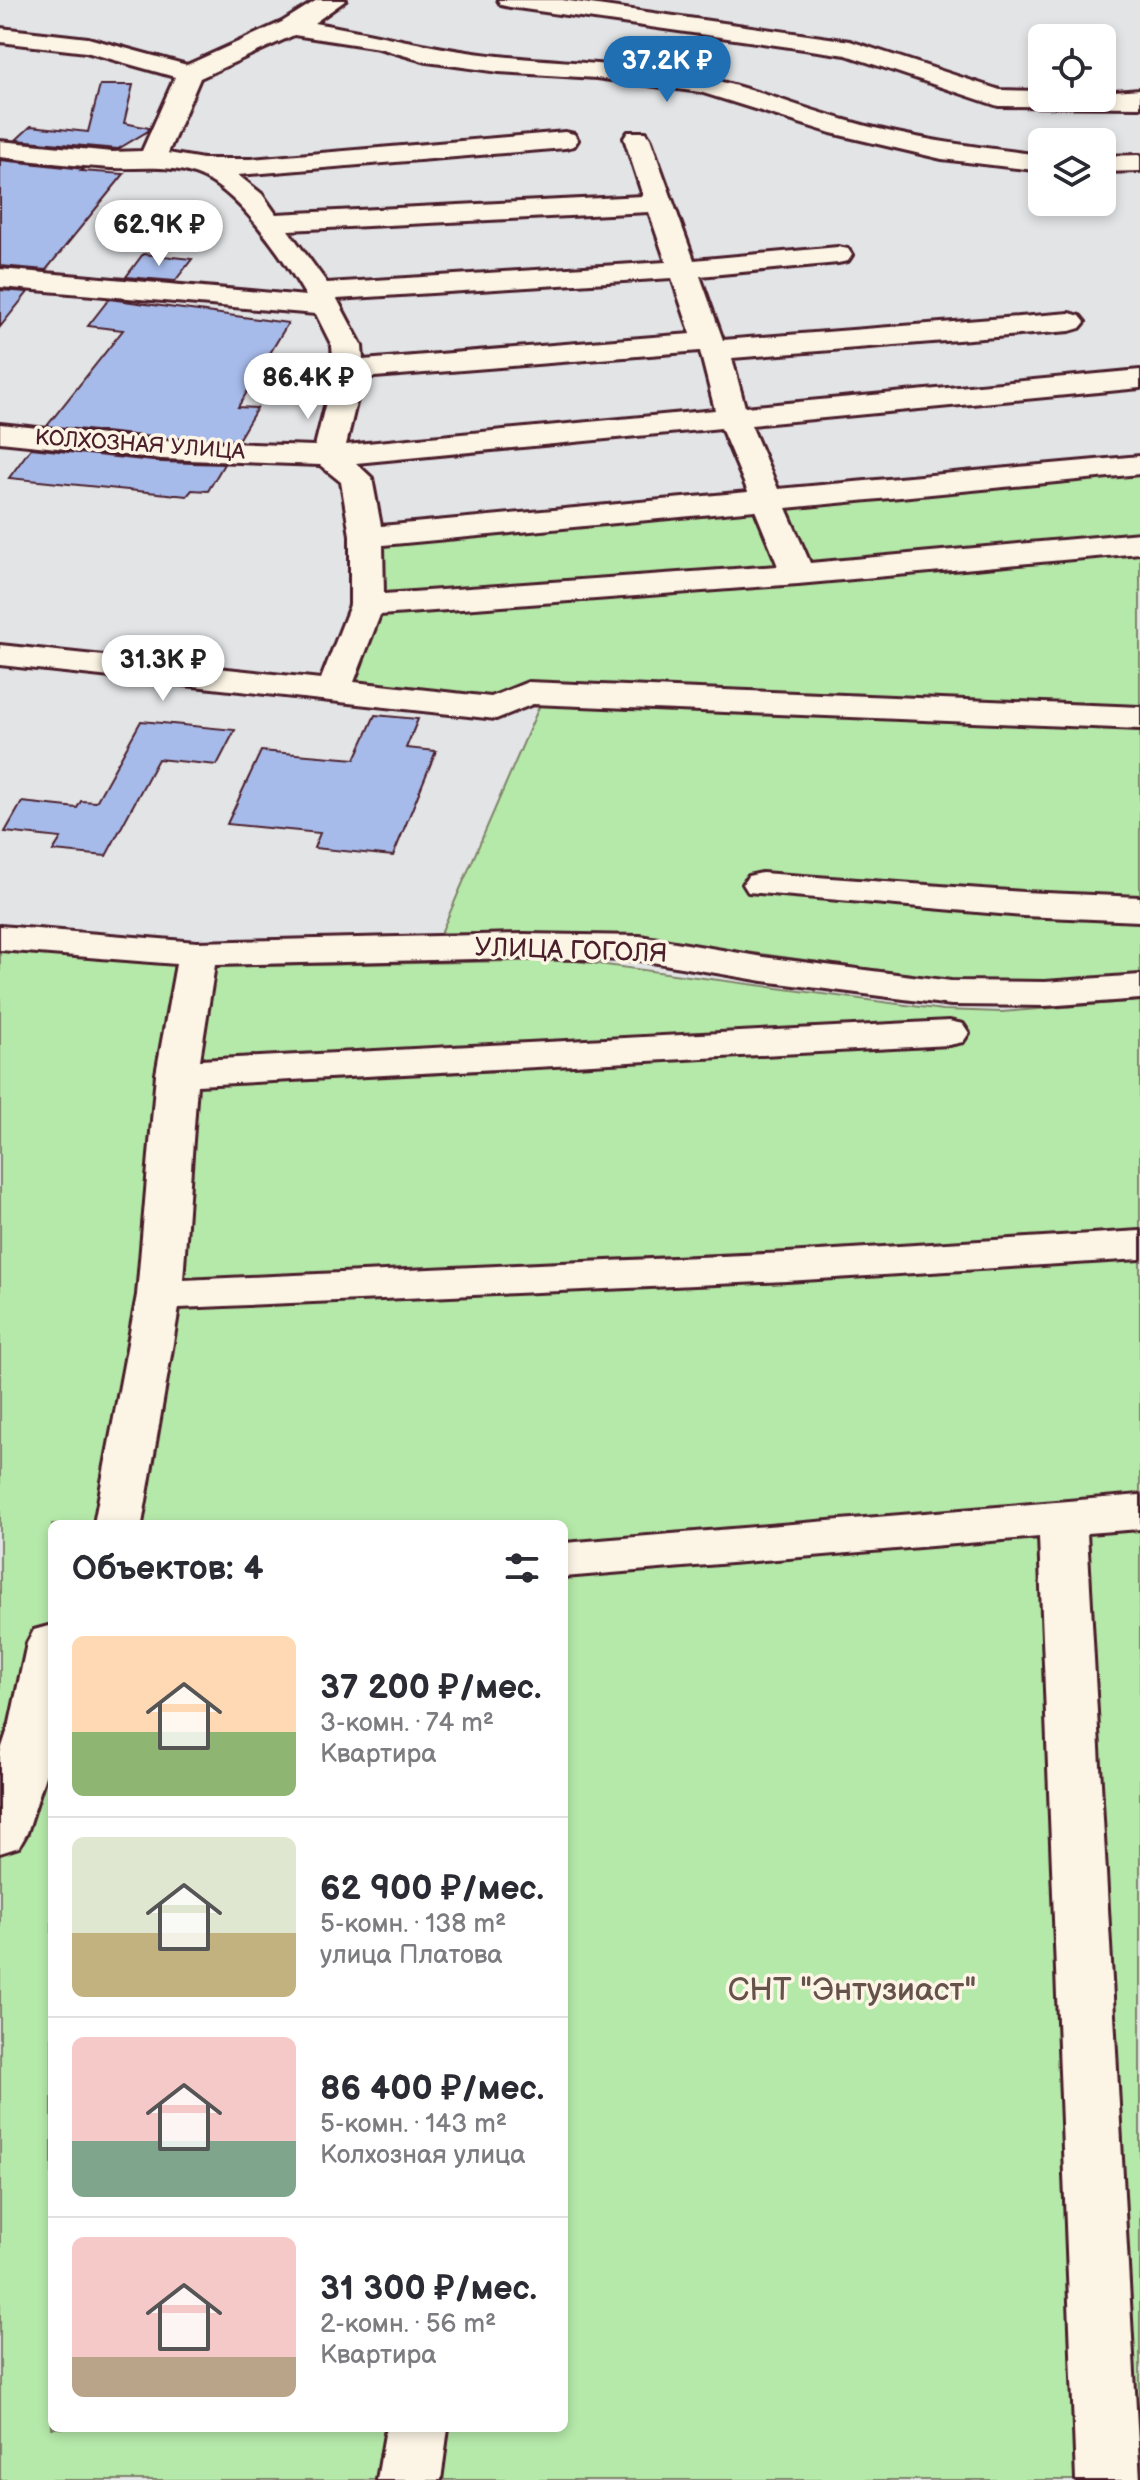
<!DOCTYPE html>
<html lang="ru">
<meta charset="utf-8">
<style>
body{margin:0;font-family:"Balsamiq Sans",sans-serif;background:#f2f2f3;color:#2b2b33;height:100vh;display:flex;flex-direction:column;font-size:30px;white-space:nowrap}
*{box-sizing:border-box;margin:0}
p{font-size:26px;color:#7c7c81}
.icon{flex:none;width:44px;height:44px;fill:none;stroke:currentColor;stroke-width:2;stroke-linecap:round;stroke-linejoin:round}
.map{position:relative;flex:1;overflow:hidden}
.panel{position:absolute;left:48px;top:1520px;width:520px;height:912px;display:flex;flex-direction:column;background:#fff;border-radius:12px;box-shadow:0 4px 12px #0003}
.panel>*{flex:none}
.tools{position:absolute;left:1028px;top:24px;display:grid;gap:16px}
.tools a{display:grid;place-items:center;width:88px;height:88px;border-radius:12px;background:#fff;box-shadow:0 4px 12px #0003;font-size:40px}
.price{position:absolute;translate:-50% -68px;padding:0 18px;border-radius:28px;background:#fff;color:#222;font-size:26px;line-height:52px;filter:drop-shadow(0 2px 4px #0008)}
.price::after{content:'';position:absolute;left:50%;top:48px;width:24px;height:18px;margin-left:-12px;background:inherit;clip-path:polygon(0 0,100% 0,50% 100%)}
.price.current{background:#1f6fb2;color:#fff}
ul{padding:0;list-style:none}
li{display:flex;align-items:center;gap:24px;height:200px;padding:0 24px}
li+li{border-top:2px solid #e1e1e2}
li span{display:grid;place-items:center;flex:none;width:224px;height:160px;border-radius:12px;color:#555}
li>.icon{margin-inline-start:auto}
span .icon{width:96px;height:96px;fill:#fffc;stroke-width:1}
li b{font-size:34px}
h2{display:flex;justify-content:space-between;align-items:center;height:96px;padding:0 24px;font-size:34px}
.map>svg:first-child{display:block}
.green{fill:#b5e9a9;stroke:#80846a;stroke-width:2;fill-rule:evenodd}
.building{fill:#a7bbea;stroke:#4a1f2b;stroke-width:2}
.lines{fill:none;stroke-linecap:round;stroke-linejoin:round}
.minor-casing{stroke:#4a1f2b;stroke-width:6}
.minor{fill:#fcf5e5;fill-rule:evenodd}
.labels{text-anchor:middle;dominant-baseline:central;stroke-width:7;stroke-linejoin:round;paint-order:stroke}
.far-street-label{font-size:22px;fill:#4a1f2b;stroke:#fcf5e5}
.street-label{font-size:26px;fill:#4a1f2b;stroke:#fcf5e5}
.near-park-label{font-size:32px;fill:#65524a;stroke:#fcf5e5}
</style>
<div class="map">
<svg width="1140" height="2480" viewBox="0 0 1140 2480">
<rect width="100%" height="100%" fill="#e2e4e6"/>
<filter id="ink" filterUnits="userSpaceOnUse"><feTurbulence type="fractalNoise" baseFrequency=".0125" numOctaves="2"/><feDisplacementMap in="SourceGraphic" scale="16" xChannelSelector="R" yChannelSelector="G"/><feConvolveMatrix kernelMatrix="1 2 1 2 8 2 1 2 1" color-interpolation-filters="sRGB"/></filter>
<g filter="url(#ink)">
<!-- green -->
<g class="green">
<path d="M 1140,465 L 1140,974 L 1043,983 L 953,980 L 634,937 L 441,933 L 539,707 L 351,686 L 376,536 Z"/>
<path d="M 0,948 L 205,967 L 568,960 L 943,1010 L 1002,1012 L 1140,1001 L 1140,2480 L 0,2480 ZM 52,1524 L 564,1524 L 564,2428 L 52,2428 Z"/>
</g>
<!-- building -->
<g class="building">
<path d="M 100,85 L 133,85 L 124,123 L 149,128 L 148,131 L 118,149 L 16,140 L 31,126 L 88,132 Z"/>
<path d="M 0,160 L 84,169 L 81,171 L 124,174 L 46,270 L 0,266 Z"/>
<path d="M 143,254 L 192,259 L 175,281 L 126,277 Z"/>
<path d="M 0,290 L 28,292 L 0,327 Z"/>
<path d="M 109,299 L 288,323 L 238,407 L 257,408 L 238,440 L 162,438 L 47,426 L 123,330 L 88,326 Z"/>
<path d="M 31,448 L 162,462 L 224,464 L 208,491 L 192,490 L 187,496 L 9,478 Z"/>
<path d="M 375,715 L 418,719 L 406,748 L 436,751 L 393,856 L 314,848 L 320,833 L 227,824 L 261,751 L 355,759 Z"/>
<path d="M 141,721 L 235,730 L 217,765 L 158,759 L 106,856 L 53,851 L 61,838 L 5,832 L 22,802 L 77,808 L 81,801 L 96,802 Z"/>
</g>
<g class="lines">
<defs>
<g id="minor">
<path d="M 317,0 L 346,0 L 314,23 C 376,33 437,50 499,56 C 568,63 637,64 705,78 C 752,88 798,107 845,120 C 909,139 975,147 1042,155 L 1042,171 L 942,159 L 831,133 L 700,92 L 596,78 L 499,72 L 427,62 L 379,48 L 294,35 L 200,78 L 168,153 L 203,159 L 251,159 L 565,132 L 574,134 L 578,140 L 574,146 L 565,148 L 238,175 L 262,194 L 276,214 L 643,196 L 624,138 L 628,132 L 646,132 L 650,138 L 694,260 L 838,247 L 848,249 L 852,255 L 848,261 L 838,263 L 700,276 L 723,340 L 1070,313 L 1080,316 L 1085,322 L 1080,328 L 1070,331 L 732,358 L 745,407 L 1140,370 L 1140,388 L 751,425 L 778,489 L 1140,456 L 1140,474 L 786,508 L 810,563 L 1140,533 L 1140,553 L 798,584 L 380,615 L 354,682 L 491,697 L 528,682 L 1140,707 L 1140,729 L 533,704 L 496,719 L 0,665 L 0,645 L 321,679 L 350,605 L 350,535 L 341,482 L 320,465 L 162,459 L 0,442 L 0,424 L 162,441 L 315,446 L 334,370 L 332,346 L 316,314 L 0,287 L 0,269 L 306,296 C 283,257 238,190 197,175 C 170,164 139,169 111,168 C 74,166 37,161 0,157 L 0,141 L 112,152 L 142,151 L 175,77 L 86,52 L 0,42 L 0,28 L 88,38 L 187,65 L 282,22 ZM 649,212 L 666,262 L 327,283 L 288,230 ZM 672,278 L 691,334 L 363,360 L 362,346 L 337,299 ZM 700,351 L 715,410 L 346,445 L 362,378 ZM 721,428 L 748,492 L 381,526 L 372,478 L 356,463 ZM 755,510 L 778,566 L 384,594 L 383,545 Z"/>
<path d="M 498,0 L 562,0 L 850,41 L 1000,90 L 1042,91 L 1042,98 L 1102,98 L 1102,92 L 1140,89 L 1140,107 L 998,106 L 846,55 L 510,7 L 501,5 Z"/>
<path d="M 1140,155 L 1140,171 L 1102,172 L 1102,156 Z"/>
<path d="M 762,873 L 1023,892 L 1140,897 L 1140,921 L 1023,916 L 748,892 L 743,884 L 748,876 Z"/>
<path d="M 0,926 L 197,942 L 524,934 L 640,936 L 763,957 L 951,981 L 1045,982 L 1140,975 L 1140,999 L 1045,1006 L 951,1005 L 763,981 L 640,960 L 524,958 L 215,965 L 200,1060 L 949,1021 L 963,1024 L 969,1033 L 963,1042 L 949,1045 L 197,1085 L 183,1280 L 787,1253 L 1140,1231 L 1140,1259 L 787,1281 L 179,1308 L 142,1524 L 94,1524 L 137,1295 L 156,1074 L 176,964 L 0,950 Z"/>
<path d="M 1140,1495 L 1140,1529 L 1087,1533 L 1140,2480 L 1076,2480 L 1039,1537 L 564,1577 L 564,1543 Z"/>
<path d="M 52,1625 L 52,1754 L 27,1833 L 19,1847 L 0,1853 L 0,1753 L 10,1723 L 27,1643 L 34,1630 Z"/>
<path d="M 386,2428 L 448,2428 L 441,2480 L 377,2480 Z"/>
</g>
</defs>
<!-- minor casing -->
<use href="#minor" class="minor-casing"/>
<!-- minor -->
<use href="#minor" class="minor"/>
</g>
</g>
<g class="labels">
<!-- far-street labels -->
<g class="far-street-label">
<text transform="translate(140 445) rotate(4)">КОЛХОЗНАЯ УЛИЦА</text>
</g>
<!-- street labels -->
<g class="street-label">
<text transform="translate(571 951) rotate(2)">УЛИЦА ГОГОЛЯ</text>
</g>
<!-- near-park labels -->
<g class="near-park-label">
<text x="852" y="1990">СНТ "Энтузиаст"</text>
</g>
</g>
</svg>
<div class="tools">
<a><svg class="icon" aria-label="locate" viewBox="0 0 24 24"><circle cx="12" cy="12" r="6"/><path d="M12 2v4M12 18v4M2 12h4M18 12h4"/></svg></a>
<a><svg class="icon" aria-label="layers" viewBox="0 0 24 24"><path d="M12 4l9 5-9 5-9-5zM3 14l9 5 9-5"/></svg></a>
</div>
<b class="price current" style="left:667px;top:104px">37.2K ₽</b>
<b class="price" style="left:159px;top:268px">62.9K ₽</b>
<b class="price" style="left:308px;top:421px">86.4K ₽</b>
<b class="price" style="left:163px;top:703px">31.3K ₽</b>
<section class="panel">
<h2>Объектов: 4<svg class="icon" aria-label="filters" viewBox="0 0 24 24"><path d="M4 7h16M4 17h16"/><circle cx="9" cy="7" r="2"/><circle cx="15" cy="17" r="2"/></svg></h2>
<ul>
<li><span style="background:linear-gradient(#ffd9b3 60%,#8fb573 0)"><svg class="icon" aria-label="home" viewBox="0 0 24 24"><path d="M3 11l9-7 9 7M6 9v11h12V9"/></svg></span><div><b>37 200 ₽/мес.</b><p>3-комн. · 74 m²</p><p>Квартира</p></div></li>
<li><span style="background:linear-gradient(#dfe7d0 60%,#c2b280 0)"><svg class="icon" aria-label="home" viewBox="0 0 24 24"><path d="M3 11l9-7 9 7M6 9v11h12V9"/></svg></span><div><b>62 900 ₽/мес.</b><p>5-комн. · 138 m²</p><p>улица Платова</p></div></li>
<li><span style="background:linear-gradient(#f6c9c9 65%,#7fa58c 0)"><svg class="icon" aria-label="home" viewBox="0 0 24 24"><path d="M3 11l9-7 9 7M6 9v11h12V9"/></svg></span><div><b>86 400 ₽/мес.</b><p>5-комн. · 143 m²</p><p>Колхозная улица</p></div></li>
<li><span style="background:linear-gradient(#f6c9c9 75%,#b9a48a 0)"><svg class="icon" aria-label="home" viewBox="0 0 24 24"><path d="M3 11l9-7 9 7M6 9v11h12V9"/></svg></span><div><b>31 300 ₽/мес.</b><p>2-комн. · 56 m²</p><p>Квартира</p></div></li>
</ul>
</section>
</div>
